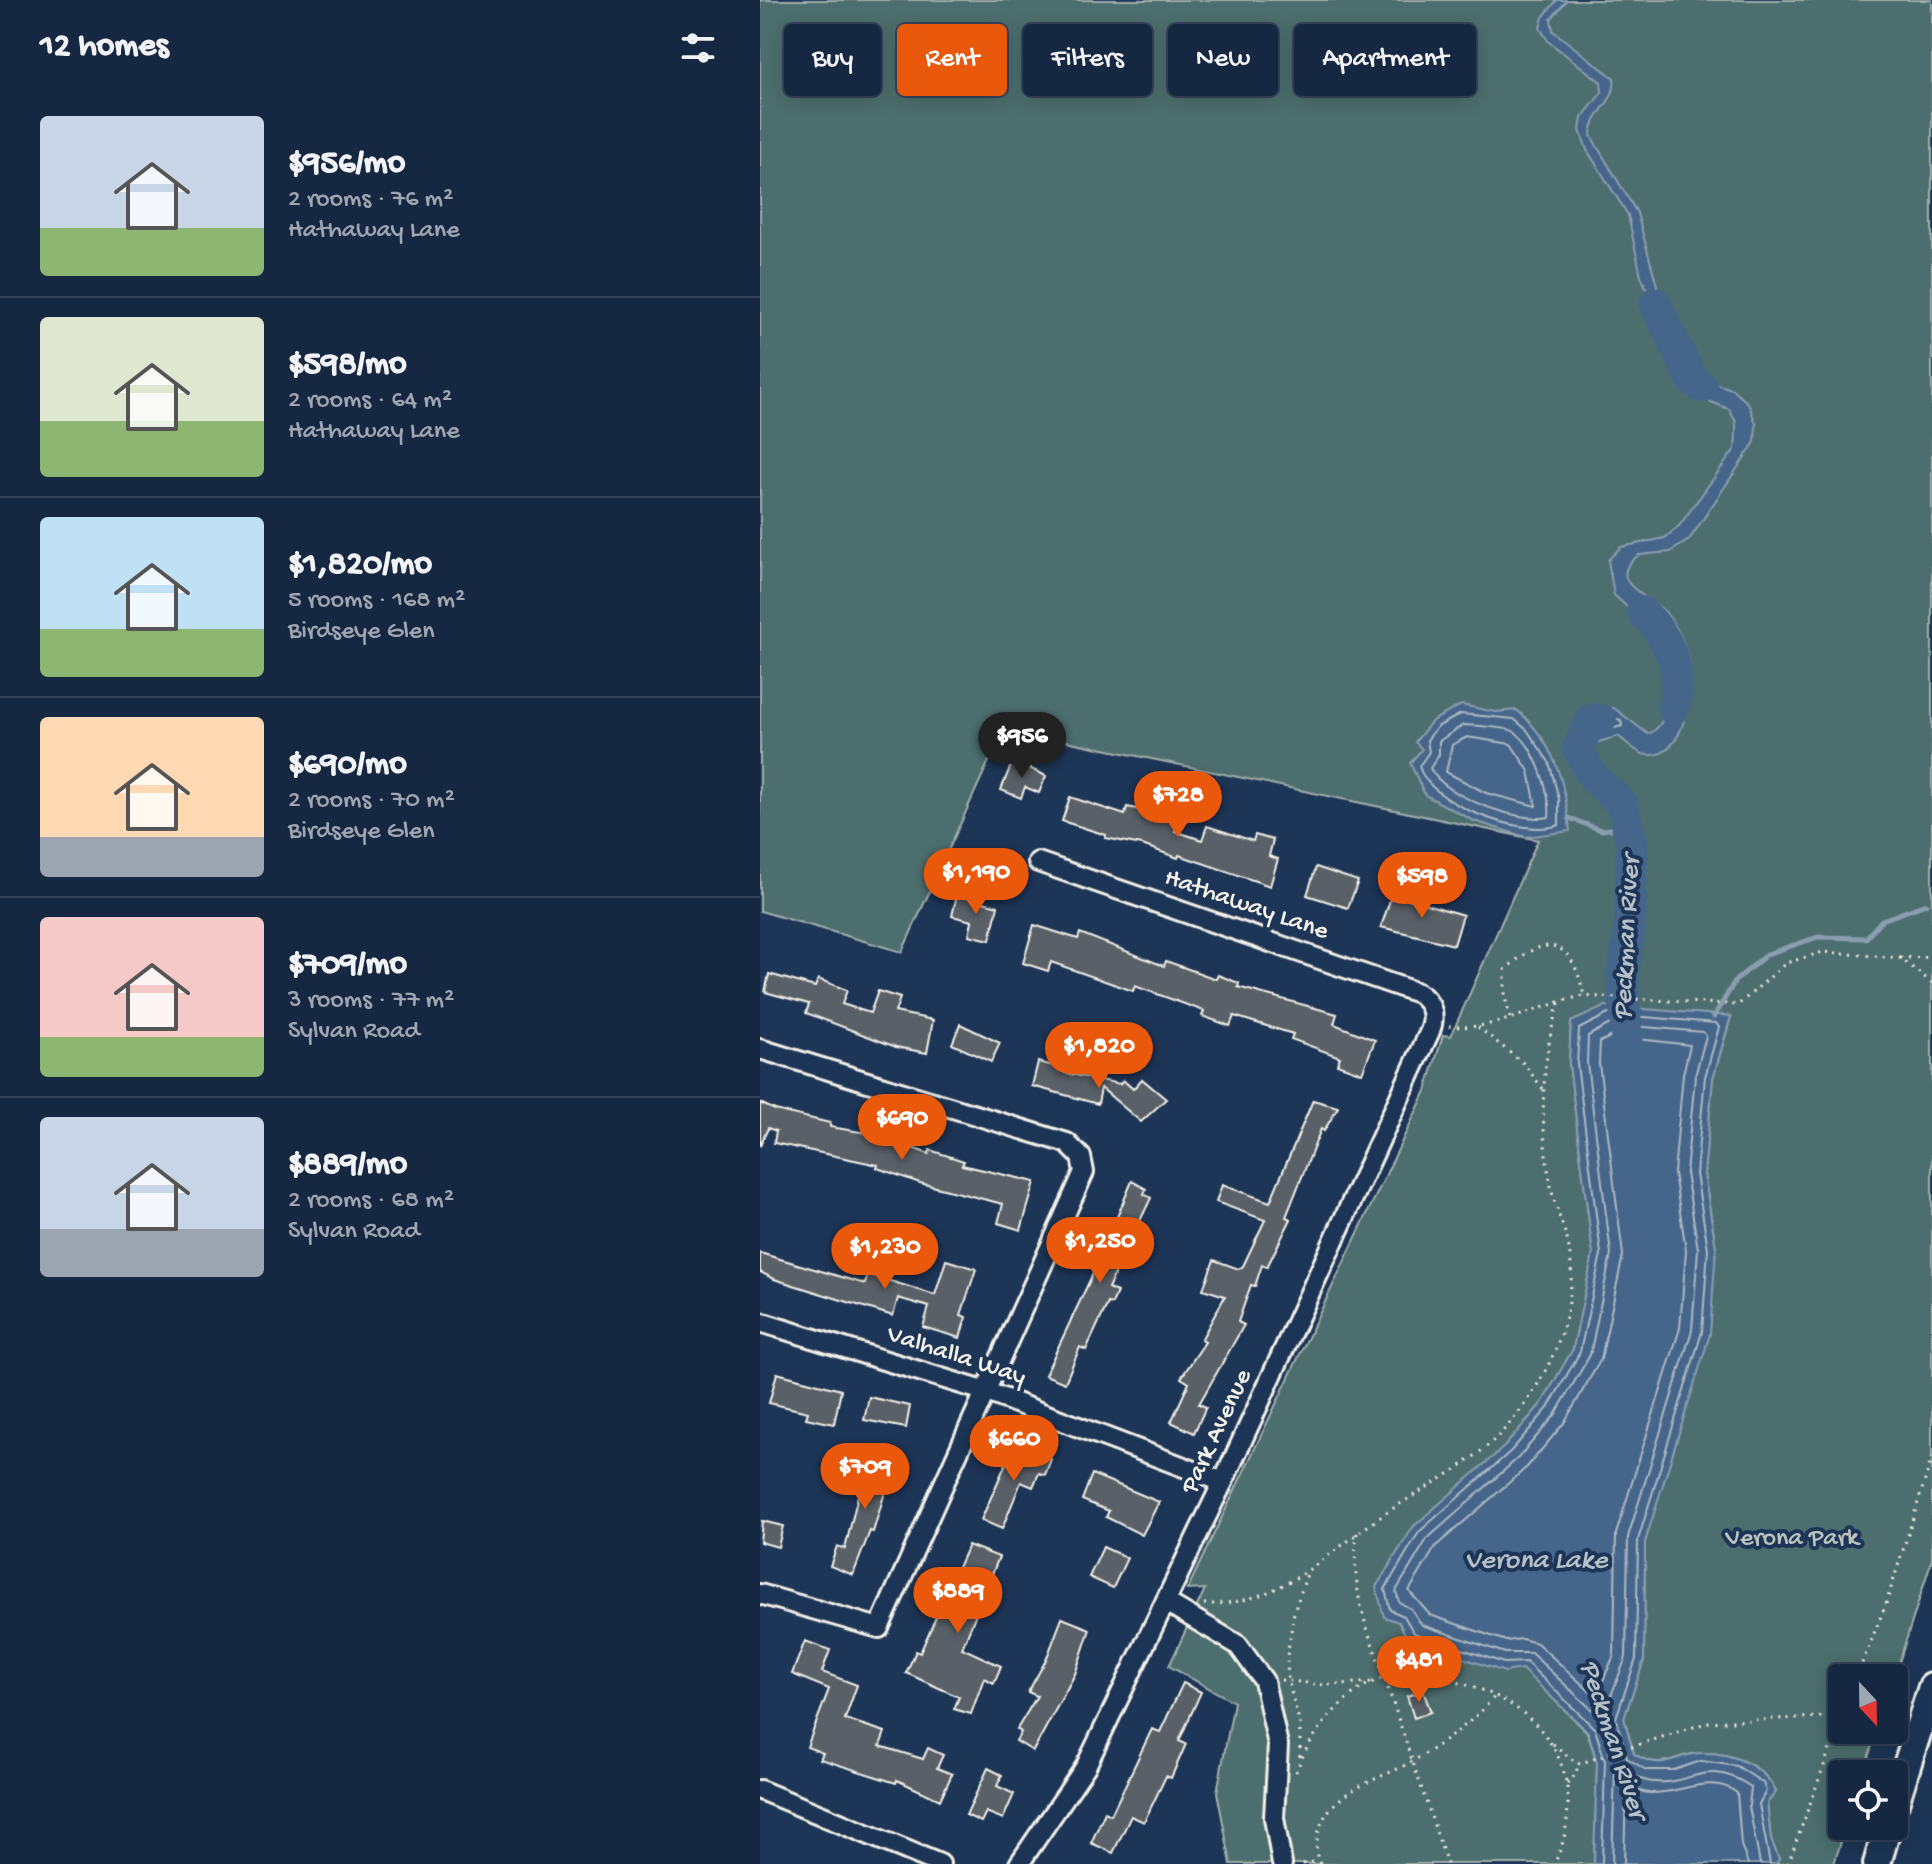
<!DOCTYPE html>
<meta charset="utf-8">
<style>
body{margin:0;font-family:"Gochi Hand",sans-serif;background:#1f3048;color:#f1f3f6;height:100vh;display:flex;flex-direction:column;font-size:30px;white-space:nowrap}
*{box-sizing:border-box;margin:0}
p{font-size:26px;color:#9ea6b1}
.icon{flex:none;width:44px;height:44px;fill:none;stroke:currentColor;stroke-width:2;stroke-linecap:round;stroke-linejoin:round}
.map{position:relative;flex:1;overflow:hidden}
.details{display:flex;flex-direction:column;background:#162841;width:760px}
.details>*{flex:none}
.hud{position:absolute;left:24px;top:24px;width:760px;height:72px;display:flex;gap:16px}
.needle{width:52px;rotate:158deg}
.buttons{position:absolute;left:1068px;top:1664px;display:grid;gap:16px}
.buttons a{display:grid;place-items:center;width:80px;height:80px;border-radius:8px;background:#162841;box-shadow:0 4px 20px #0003,0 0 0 2px #35445a;font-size:40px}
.price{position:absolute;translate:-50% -68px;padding:0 18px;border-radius:28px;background:#ea580c;color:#fff;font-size:26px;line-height:52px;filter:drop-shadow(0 2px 4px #0008)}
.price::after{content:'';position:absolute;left:50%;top:48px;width:24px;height:18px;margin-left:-12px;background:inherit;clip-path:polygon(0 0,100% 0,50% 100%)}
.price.active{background:#222;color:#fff}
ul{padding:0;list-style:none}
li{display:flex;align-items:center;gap:24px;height:200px;padding:0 40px}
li+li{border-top:2px solid #35445a}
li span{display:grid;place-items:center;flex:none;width:224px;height:160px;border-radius:8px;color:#555}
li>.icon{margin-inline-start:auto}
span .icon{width:96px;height:96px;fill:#fffc;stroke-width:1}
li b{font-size:34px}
h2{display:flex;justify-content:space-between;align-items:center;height:96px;padding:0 40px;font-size:34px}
.pill{padding:0 28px;border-radius:8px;background:#162841;box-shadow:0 4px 20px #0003,0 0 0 2px #35445a;font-size:28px;line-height:72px}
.pill.active{background:#ea580c;color:#fff}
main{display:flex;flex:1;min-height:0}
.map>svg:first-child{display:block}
.green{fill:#4e6e6e;stroke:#a1b0ab;stroke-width:2}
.water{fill:#44668a;stroke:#8a9eb0;stroke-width:2}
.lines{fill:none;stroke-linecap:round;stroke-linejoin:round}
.shore{stroke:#aeb9c2;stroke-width:2}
.stream{stroke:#8a9eb0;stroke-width:5}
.river{stroke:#44668a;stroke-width:32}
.building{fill:#5a6167;stroke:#f4f1e8;stroke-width:2}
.street-casing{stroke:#f4f1e8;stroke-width:24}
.secondary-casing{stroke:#f4f1e8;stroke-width:32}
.path{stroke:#f4f1e8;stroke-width:3;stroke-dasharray:2 6;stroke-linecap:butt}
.street{stroke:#1d3557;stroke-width:18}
.secondary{stroke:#1d3557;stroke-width:26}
.labels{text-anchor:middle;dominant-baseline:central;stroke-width:8;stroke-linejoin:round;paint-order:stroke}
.street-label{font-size:26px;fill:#f4f1e8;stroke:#1d3557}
.park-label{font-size:26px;fill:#bac3bd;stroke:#1d3557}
.water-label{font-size:28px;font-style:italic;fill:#b6c0c7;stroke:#1d3557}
</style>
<main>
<section class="details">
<h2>12 homes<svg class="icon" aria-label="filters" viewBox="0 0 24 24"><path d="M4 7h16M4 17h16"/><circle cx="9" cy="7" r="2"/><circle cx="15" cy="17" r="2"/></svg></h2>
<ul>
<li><span style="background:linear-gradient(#c9d6e8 70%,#8fb573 0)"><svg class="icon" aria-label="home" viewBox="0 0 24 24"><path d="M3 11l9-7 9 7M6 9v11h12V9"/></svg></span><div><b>$956/mo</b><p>2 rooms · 76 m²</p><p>Hathaway Lane</p></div></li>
<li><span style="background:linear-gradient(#dfe7d0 65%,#8fb573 0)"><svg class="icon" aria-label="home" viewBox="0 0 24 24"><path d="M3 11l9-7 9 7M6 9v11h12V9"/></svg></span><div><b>$598/mo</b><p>2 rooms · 64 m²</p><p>Hathaway Lane</p></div></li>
<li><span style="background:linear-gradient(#bfe0f5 70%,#8fb573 0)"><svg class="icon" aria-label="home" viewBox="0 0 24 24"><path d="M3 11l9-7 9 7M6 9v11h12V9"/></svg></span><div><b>$1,820/mo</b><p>5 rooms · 168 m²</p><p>Birdseye Glen</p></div></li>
<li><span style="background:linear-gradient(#ffd9b3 75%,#9aa5b1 0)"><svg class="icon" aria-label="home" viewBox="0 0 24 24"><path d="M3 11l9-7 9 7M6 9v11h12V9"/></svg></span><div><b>$690/mo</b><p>2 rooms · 70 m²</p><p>Birdseye Glen</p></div></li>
<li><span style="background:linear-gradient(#f6c9c9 75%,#8fb573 0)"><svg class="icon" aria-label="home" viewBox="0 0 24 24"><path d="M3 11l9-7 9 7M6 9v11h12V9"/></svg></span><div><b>$709/mo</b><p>3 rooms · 77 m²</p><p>Sylvan Road</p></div></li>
<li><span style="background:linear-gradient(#c9d6e8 70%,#9aa5b1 0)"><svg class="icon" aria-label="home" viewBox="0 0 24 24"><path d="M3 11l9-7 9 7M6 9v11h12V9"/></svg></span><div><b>$889/mo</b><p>2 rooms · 68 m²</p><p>Sylvan Road</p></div></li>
</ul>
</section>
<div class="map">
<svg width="1172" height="1864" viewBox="0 0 1172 1864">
<rect width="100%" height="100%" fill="#1d3557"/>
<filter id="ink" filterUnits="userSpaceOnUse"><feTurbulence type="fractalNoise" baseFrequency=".0125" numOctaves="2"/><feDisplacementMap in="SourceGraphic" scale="16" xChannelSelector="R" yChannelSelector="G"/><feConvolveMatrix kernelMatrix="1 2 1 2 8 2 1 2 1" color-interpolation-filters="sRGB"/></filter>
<g filter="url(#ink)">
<!-- green -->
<path class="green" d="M 0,0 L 1172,0 L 1172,1559 L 1134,1678 L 1082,1678 L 1082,1730 L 1117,1730 L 1103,1774 L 1082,1774 L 1082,1826 L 1086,1826 L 1074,1864 L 1016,1864 L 1019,1859 L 1011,1840 L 1007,1803 L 1016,1792 C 1004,1765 971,1752 941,1753 C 912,1754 905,1772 874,1754 L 864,1718 L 884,1660 L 885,1542 L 915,1439 L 956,1248 L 944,1174 L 953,1078 L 971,1017 L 811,1022 L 809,1064 L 833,1254 L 813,1349 L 782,1403 L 745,1446 L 639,1622 L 762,1668 L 827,1732 L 837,1762 L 834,1864 L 471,1864 L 457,1792 L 474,1702 L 409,1666 L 445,1589 L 427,1590 L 666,1091 L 683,1035 L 691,1036 L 778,840 L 244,728 L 142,952 L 0,911 Z"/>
<!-- water -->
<g class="water">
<path d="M 797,0 L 807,0 L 791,19 L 793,31 L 854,78 C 858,101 831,113 831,136 L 877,213 L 901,300 L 917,332 L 933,352 L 942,380 L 972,389 L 988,403 L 996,424 L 995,442 L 929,540 L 910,552 L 879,555 C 841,581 893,598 905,612 C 916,625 923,639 928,656 C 935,682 927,765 883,754 C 875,751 865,741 858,736 L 813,750 L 811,737 L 817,721 L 835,710 L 854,708 L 888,734 C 910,727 921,670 914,650 L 854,595 L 848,560 L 861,547 L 905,538 L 919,526 L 975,449 L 976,435 L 976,422 L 969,409 L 936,396 L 926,388 L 918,347 L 903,328 L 881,276 L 868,215 L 827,150 L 820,130 L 822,118 L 842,92 L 841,82 L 789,42 L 780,28 L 783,17 Z"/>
<path d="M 701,705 L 736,712 L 757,710 C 795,743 805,782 810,831 L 766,837 L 714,821 L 665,795 L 650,763 L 662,749 L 655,742 L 672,721 Z"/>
<path d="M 846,1006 L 971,1016 L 953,1078 L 944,1174 L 956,1248 L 950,1334 L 885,1542 L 884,1660 L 864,1718 L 874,1754 C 905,1773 913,1754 941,1753 C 971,1752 1004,1765 1016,1792 L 1007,1803 L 1011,1840 L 1019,1859 L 1016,1864 L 834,1864 L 837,1762 L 828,1732 L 762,1669 L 745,1672 L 648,1640 L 639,1622 L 624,1617 L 616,1587 L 653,1527 L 745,1446 L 782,1403 L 813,1349 L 833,1254 L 809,1064 L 811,1022 Z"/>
</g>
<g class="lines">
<!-- shore -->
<g class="shore">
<path d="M 701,714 L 754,719 L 767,730 L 789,762 L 799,799 L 799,825 C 764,838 669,805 659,766 L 669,752 L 667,740 L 677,727 Z"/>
<path d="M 846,716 L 861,720 L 862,726 L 821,737 L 825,725 Z"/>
<path d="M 703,725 C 711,725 748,728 753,731 C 774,743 792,795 789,817 C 759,823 684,797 670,768 L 679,755 L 679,741 Z"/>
<path d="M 707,737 L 751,744 L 769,771 L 776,806 L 726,793 L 686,772 L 692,745 Z"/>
<path d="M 850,1024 L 943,1032 L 946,1036 L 935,1076 L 926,1173 L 938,1249 L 932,1330 L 868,1537 L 866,1657 L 842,1719 L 771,1653 L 745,1653 L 662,1625 L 651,1609 L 639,1602 L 636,1591 L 667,1539 L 758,1458 L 795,1415 L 830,1355 L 851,1254 L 827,1063 L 828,1036 Z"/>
<path d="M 852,1036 L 930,1045 L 923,1074 L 914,1173 L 926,1250 L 920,1328 L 856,1534 L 854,1655 L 836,1697 L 777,1643 L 762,1639 L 746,1641 L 670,1615 L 649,1591 L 676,1546 L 767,1467 L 804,1423 L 841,1359 L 863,1255 L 839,1063 L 840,1042 Z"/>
<path d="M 842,1864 L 845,1761 L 835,1729 L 766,1662 L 744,1663 L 654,1633 L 644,1616 L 630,1610 L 625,1589 L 659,1532 L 751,1451 L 788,1408 L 820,1352 L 841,1254 L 817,1064 L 819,1029 L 848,1014 L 956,1023 L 959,1027 L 945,1077 L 936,1174 L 948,1249 L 942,1332 L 878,1540 L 876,1659 L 856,1718 L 867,1758 L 886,1770 L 914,1770 L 941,1761 L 977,1766 L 1003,1783 L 1006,1791 L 999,1804 L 1010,1864"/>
<path d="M 852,1864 L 855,1769 L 859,1765 C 867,1771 877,1779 887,1781 C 929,1789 944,1755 991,1787 L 989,1806 L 1000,1864"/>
<path d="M 864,1864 L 866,1787 C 874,1787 881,1793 890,1793 C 919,1794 952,1773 977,1793 L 981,1845 L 988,1864"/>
</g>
<!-- stream -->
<g class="stream">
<path d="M 809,818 L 841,830 L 868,827"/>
<path d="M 954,1017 L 975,981 L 1007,954 L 1058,937 L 1106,938 L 1122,920 L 1166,904"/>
</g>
<!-- river -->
<g class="river">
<path d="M 895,303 L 933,381 L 942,387"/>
<path d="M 882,612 C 910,638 924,671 913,709"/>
<path d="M 841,720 L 831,719 L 818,749 L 832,776 L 862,804 L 872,843 L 870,930 L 863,972 L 867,1049"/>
</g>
</g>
<!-- building -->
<g class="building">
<path d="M 253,760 L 286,776 L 279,793 L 265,787 L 261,798 L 241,790 Z"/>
<path d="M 310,797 L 365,815 L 367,807 L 402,814 L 405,806 L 421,812 L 415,831 L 442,840 L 447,826 L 493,841 L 495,835 L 513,840 L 509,856 L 518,859 L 510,886 L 419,855 L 418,858 L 382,845 L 345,838 L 346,835 L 302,821 Z"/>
<path d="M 556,867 L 598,881 L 588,908 L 547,895 Z"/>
<path d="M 632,894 L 703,915 L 694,945 L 621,927 Z"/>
<path d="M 197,895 L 238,906 L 230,940 L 209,935 L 212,921 L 192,916 Z"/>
<path d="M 274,925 L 318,939 L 320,933 L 404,966 L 406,961 L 456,979 L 458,975 L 479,983 L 478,987 L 577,1014 L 574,1024 L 615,1040 L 602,1073 L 577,1064 L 580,1057 L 531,1039 L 533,1034 L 474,1016 L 470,1026 L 442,1016 L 444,1011 L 375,986 L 373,991 L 291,962 L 288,971 L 263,963 Z"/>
<path d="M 9,974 L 55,987 L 58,979 L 87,990 L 82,1004 L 110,1013 L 118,991 L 140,998 L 135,1012 L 173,1020 L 167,1053 L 136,1047 L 46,1013 L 49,1004 L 5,992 Z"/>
<path d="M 200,1024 L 240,1043 L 231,1062 L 192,1044 Z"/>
<path d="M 278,1062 L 306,1069 L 305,1073 L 360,1084 L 363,1080 L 373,1089 L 382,1079 L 406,1099 L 381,1122 L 341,1088 L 338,1104 L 272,1086 Z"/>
<path d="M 553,1100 L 578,1107 L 564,1131 L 561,1129 L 526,1217 L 531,1219 L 507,1267 L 502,1265 L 495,1286 L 491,1285 L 478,1322 L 484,1325 L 439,1404 L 446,1407 L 434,1433 L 411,1422 L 429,1383 L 421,1378 L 445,1342 L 441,1340 L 465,1296 L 443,1289 L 454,1260 L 479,1269 L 483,1266 L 505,1220 L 456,1202 L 462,1185 L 510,1202 Z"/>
<path d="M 0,1103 L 15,1110 L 70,1123 L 70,1127 L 113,1134 L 169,1154 L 170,1150 L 204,1161 L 202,1165 L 275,1182 L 261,1230 L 238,1223 L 243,1204 L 160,1183 L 117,1168 L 118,1165 L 14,1143 L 16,1131 L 8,1128 L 0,1146 Z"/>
<path d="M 372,1181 L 386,1189 L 384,1194 L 391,1198 L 348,1288 L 357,1292 L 352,1304 L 348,1303 L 326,1350 L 320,1347 L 305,1383 L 285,1375 L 337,1265 Z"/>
<path d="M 0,1253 L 105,1284 L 108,1274 L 175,1295 L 186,1260 L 216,1269 L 201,1315 L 206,1317 L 200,1338 L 163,1327 L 169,1307 L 138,1298 L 133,1316 L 14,1279 L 0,1272 Z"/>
<path d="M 17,1373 L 81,1390 L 74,1424 L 46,1418 L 48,1412 L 9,1403 Z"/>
<path d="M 109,1397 L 150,1406 L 146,1428 L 104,1420 Z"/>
<path d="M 254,1445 L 291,1459 L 285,1475 L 279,1473 L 273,1487 L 261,1482 L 242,1529 L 221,1520 Z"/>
<path d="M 108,1454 L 138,1463 L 130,1490 L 126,1489 L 113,1532 L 110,1531 L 93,1575 L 70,1566 L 77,1546 L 85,1549 Z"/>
<path d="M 332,1474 L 399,1502 L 382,1535 L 346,1517 L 349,1511 L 322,1500 Z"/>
<path d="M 2,1521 L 23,1526 L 18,1547 L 0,1542 Z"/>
<path d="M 208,1545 L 239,1557 L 202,1648 L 241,1666 L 234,1683 L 224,1678 L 211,1714 L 194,1709 L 199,1697 L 146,1673 L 156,1651 L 160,1653 Z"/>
<path d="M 343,1547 L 367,1558 L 353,1588 L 329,1577 Z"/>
<path d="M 302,1618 L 330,1629 L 315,1674 L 273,1751 L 256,1741 L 261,1732 L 257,1729 L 277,1696 L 268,1692 L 286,1660 Z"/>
<path d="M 45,1641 L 70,1650 L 62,1672 L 97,1685 L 85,1719 L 125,1732 L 120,1746 L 163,1759 L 168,1748 L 183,1755 L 177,1768 L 192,1774 L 180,1800 L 137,1780 L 136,1783 L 60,1759 L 63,1753 L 47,1747 L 69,1689 L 32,1674 Z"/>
<path d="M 423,1683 L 441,1692 L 419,1741 L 426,1744 L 411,1778 L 406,1776 L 384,1822 L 371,1816 L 353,1853 L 331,1843 L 345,1812 L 351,1815 L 392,1729 L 400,1732 Z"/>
<path d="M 663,1691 L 671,1712 L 654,1718 L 647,1696 Z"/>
<path d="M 228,1768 L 242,1775 L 237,1786 L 254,1794 L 243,1819 L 226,1812 L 221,1822 L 206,1815 Z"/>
</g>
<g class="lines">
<defs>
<g id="street">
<path d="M 0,1049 L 307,1143 L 321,1157 L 324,1172 L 119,1628 L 0,1594"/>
<path d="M 0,1322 L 227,1392 L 463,1482"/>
<path d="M 406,1602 L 478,1645 L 504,1681 L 518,1745 L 514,1818 L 522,1864"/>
<path d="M 0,1790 L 180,1864"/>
<path d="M 259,1864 L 326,1766 L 463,1482 L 670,1031 C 676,1016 672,1002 658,993 L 278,862"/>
</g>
<g id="secondary">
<path d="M 1134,1806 L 1172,1687"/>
<path d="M 1117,1864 L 1128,1826"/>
</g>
</defs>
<!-- street casing -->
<use href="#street" class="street-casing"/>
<!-- secondary casing -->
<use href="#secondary" class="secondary-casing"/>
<!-- path -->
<g class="path">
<path d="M 1140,958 L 1172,957"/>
<path d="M 750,1018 L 745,997 L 745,970 C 788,930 813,941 824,996"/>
<path d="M 689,1026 C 738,1032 778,1004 824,996 L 978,1005 L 1026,963 L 1063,952 L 1140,958 L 1172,983"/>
<path d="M 718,1027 L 763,1063 L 784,1090"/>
<path d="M 597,1533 C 590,1602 610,1632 630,1694 C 649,1751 668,1807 687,1864"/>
<path d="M 444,1604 C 518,1606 563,1557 619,1518 C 654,1493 703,1469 734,1440 C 780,1395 819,1322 810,1255 C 808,1233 796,1213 792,1191 C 779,1131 780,1058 800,1000"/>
<path d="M 1096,1678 L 1126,1604 L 1172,1458"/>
<path d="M 521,1680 L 564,1685 L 613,1682"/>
<path d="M 793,1744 L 818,1764"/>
<path d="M 540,1757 L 540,1724 L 528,1680 L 527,1656 L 534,1612 L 547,1574"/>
<path d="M 818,1764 L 949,1722 L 1060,1717 L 1082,1708"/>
<path d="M 536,1772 C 548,1738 581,1695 615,1681 C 635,1673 661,1675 682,1679 C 748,1690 809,1733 808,1805 C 807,1827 804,1845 794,1864"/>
<path d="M 807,1783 L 816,1774 L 818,1764"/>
<path d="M 543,1864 L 557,1861"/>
<path d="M 560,1864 C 556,1857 556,1849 557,1840 C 564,1790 616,1782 653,1761 C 684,1743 713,1722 736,1695"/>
<path d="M 1028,1864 L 1082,1716"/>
</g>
<!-- street -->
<use href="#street" class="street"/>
<!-- secondary -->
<use href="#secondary" class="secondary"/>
</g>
</g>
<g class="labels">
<!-- street labels -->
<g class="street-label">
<text transform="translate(486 906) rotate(19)">Hathaway Lane</text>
<text transform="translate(196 1357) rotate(18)">Valhalla Way</text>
<text transform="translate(458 1432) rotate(-65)">Park Avenue</text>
</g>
<!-- park labels -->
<g class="park-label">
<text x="1032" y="1539">Verona Park</text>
</g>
<!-- water labels -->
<g class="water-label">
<text transform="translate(868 938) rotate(-87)">Peckman River</text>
<text x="776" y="1561">Verona Lake</text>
<text transform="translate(852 1740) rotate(72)">Peckman River</text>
</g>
</g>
</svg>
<div class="buttons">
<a><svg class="needle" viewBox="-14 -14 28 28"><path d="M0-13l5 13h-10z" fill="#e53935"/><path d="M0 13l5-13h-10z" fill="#9ea6b1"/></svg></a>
<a><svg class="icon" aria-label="locate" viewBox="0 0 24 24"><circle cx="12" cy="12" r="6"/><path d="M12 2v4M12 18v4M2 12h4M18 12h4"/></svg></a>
</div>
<b class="price active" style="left:262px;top:780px">$956</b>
<b class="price" style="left:418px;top:839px">$728</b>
<b class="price" style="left:216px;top:916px">$1,190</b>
<b class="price" style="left:662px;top:920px">$598</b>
<b class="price" style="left:339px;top:1090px">$1,820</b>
<b class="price" style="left:142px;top:1162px">$690</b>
<b class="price" style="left:340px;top:1285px">$1,250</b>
<b class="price" style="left:125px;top:1291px">$1,230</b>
<b class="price" style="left:254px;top:1483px">$660</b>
<b class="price" style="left:105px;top:1511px">$709</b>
<b class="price" style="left:198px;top:1635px">$889</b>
<b class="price" style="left:659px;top:1704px">$481</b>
<div class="hud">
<a class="pill">Buy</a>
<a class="pill active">Rent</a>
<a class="pill">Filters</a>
<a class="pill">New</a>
<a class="pill">Apartment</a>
</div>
</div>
</main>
